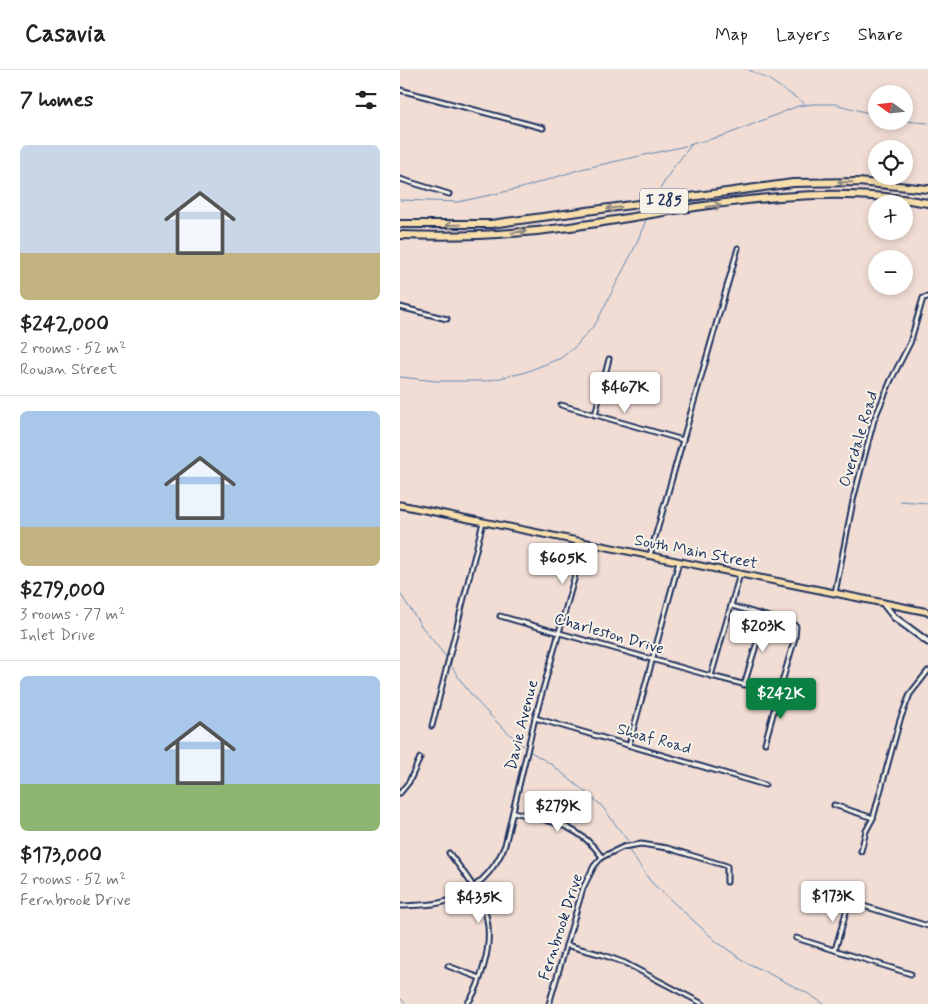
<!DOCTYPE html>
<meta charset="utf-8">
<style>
body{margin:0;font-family:Mynerve,sans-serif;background:#f2f2f2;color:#222;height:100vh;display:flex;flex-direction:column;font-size:19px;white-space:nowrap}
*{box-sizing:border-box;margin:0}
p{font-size:16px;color:#767676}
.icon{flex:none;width:28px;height:28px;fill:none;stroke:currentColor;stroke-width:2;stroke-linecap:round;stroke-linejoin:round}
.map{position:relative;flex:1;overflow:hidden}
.drawer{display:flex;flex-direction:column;background:#fff;width:400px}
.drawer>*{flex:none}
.needle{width:32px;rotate:285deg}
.tools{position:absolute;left:468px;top:15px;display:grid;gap:10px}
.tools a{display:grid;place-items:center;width:45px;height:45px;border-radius:50%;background:#fff;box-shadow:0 2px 8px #0003;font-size:25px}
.price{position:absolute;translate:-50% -42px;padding:0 11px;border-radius:5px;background:#fff;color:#222;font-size:16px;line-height:32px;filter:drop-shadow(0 1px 2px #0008)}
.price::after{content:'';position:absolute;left:50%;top:30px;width:15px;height:11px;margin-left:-8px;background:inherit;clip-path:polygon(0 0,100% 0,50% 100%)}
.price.current{background:#0b8043;color:#fff}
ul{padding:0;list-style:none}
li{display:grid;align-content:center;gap:10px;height:265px;padding:0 20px}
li+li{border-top:1px solid #e0e0e0}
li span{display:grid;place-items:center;height:155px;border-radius:8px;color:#555}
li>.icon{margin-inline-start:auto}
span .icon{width:90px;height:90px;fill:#fffc;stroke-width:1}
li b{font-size:21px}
h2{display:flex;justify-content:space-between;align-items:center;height:60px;padding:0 20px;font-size:21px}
header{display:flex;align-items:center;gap:30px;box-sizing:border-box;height:70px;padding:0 25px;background:#fff;border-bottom:1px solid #e0e0e0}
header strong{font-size:24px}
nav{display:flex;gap:28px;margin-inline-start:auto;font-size:18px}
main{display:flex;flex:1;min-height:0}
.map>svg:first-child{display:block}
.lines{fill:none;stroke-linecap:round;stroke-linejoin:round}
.stream{stroke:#6089b3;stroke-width:1}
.street-casing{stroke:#1b2f5e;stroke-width:7}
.secondary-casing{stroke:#1b2f5e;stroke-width:9}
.primary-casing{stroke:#1b2f5e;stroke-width:9}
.highway-casing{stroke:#1b2f5e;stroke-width:10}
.street{stroke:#f7f3e8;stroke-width:3}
.secondary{stroke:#f7f3e8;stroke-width:5}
.primary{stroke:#f8deab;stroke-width:5}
.highway{stroke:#f8deab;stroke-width:6}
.oneway{stroke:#8a8684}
.labels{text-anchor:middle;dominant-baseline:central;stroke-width:4;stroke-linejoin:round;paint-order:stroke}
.shield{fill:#f7f3e8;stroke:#5d6a87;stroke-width:1}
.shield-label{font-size:15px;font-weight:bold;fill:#1b2f5e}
.street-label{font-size:16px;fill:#1b2f5e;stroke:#f7f3e8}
</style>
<header>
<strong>Casavia</strong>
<nav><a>Map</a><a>Layers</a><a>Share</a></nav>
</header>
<main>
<section class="drawer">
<h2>7 homes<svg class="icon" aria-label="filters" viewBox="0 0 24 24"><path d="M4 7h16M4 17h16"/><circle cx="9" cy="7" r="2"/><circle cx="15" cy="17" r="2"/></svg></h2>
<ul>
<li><span style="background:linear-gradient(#c9d6e8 70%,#c2b280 0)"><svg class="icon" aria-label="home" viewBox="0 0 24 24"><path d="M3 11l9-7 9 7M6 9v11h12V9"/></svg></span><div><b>$242,000</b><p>2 rooms · 52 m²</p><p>Rowan Street</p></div></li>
<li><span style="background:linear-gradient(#a9c7e8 75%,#c2b280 0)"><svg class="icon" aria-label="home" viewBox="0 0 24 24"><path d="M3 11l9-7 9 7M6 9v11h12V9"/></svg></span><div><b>$279,000</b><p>3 rooms · 77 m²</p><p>Inlet Drive</p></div></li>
<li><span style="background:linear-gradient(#a9c7e8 70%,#8fb573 0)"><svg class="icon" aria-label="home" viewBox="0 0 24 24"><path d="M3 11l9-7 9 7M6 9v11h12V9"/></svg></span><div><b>$173,000</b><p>2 rooms · 52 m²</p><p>Fernbrook Drive</p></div></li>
</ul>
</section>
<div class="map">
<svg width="528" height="934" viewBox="0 0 528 934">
<rect width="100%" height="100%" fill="#f1ddd4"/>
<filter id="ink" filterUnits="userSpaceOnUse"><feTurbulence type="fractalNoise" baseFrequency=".02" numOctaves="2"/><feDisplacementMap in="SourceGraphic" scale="10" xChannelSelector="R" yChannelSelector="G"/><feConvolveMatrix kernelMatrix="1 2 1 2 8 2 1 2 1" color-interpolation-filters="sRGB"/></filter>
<g filter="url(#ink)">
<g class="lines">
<!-- stream -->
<g class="stream">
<path d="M 349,0 L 368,9 L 407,35"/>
<path d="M 504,51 L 528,53"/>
<path d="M 255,127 L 273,98 L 292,74"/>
<path d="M 0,130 L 58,132 L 122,118 L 181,99 L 281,77 L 326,65 L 398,36 L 413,34 L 435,34 L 476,45"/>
<path d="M 0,307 L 36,311 L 86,311 L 123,303 L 161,288 L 176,276 L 196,253 L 235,177 L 246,150"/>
<path d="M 500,431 L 528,433"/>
<path d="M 0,523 L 22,557 L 47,588"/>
<path d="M 52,597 C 70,628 97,653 123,676"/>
<path d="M 131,682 L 151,694 L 201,735 L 228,771"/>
<path d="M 228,779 L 251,812 L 317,872 L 344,891 L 407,923 L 424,934"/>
<path d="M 0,928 L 6,934"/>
</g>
<defs>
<g id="street">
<path d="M 0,20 L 143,58"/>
<path d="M 0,109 L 49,124"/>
<path d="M 0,237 L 47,249"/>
<path d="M 161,335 L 283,370"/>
<path d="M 195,345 L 209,289"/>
<path d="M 250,485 L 338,178"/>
<path d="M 435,523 L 454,426 L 474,350 L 491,310 L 510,273 L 523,228 L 528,227"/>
<path d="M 100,546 L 311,606 L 374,622 L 379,622 L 395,568 L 396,556 L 393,554 L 332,536"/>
<path d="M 311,606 L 340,504"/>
<path d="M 344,615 L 365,546"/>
<path d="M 135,648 L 365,715"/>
<path d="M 32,656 L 83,452"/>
<path d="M 365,673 L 379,622"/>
<path d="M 229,675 L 279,492"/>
<path d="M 0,723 L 9,712 L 20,688"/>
<path d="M 434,735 L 473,748"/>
<path d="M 113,742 C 150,751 179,754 202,787"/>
<path d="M 461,781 L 466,761 L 473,748 L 500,650 L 510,624 L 528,601"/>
<path d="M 49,783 C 78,821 98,845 84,895 C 80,909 76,923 67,934"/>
<path d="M 412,820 L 528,856"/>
<path d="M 0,836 C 15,835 33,836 47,831 C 74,822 95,801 105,775 L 135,648 L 174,509 L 182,472"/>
<path d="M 396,868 L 511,904"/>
<path d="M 166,875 L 203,885 L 225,893 L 303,934"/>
<path d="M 435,880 L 449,832"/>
<path d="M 48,896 L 80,908"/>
<path d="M 149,934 L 183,818 L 194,796 L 202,787 L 223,777 L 241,774 L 267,778 L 327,796 L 327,812"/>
</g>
<path id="secondary" d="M 483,533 L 494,547 L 528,572"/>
<path id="primary" d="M 0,435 L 528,542"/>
<g id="highway">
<path d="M 0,154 L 91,154 L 393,113 L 458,112 L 528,119"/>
<path d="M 0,165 C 57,167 113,165 170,157 C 288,140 409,110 528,133"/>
</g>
</defs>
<!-- street casing -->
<use href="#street" class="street-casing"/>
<!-- secondary casing -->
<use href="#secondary" class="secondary-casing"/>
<!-- primary casing -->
<use href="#primary" class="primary-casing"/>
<!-- highway casing -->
<use href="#highway" class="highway-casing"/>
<!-- street -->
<use href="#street" class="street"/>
<!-- secondary -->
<use href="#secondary" class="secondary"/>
<!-- primary -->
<use href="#primary" class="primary"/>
<!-- highway -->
<use href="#highway" class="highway"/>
</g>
<!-- one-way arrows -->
<defs><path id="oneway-shaft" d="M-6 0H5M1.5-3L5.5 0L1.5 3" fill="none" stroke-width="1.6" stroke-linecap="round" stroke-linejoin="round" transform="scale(1.25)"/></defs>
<g class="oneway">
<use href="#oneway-shaft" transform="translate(445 112) rotate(-179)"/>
<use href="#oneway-shaft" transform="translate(314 136) rotate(-8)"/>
<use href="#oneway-shaft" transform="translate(214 138) rotate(172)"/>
<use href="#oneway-shaft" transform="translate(53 155) rotate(179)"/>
<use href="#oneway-shaft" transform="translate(119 162) rotate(-6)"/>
</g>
</g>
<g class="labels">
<!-- shield labels -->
<rect class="shield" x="240" y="118.5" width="48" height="25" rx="4"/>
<g class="shield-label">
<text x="264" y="131">I 285</text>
</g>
<!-- street labels -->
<g class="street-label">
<text transform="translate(459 369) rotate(-73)">Overdale Road</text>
<text transform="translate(296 482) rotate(11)">South Main Street</text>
<text transform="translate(209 564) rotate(16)">Charleston Drive</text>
<text transform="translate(122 655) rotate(-76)">Davie Avenue</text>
<text transform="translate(254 669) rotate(16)">Shoaf Road</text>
<text transform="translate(161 857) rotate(-72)">Fernbrook Drive</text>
</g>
</g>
</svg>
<div class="tools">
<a><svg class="needle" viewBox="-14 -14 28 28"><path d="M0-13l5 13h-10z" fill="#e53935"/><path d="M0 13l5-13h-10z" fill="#767676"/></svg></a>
<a><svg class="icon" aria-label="locate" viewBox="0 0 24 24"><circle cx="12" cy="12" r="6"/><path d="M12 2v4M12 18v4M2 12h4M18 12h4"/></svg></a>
<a>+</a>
<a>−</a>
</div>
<b class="price" style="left:225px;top:344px">$467K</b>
<b class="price" style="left:163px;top:515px">$605K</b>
<b class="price" style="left:363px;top:583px">$203K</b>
<b class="price current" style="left:381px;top:650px">$242K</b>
<b class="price" style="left:158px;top:763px">$279K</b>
<b class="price" style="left:433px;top:853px">$173K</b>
<b class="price" style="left:79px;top:854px">$435K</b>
</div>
</main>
